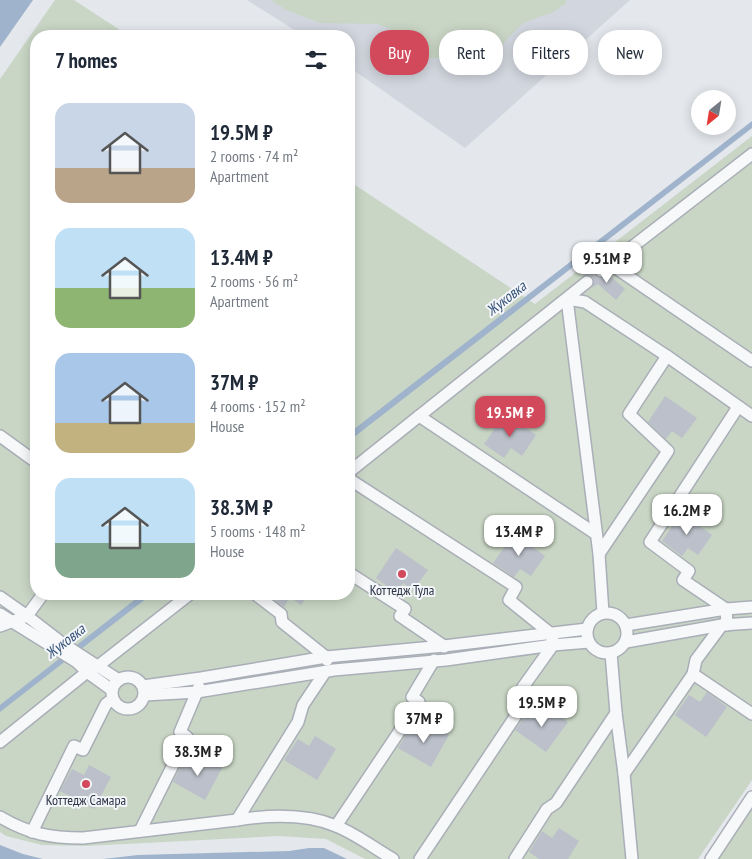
<!DOCTYPE html>
<meta charset="utf-8">
<style>
body{margin:0;font-family:"PT Sans Narrow",sans-serif;background:#f2f2f3;color:#1f2937;height:100vh;display:flex;flex-direction:column;font-size:19px;white-space:nowrap}
*{box-sizing:border-box;margin:0}
p{font-size:16px;color:#747a83}
.icon{flex:none;width:28px;height:28px;fill:none;stroke:currentColor;stroke-width:2;stroke-linecap:round;stroke-linejoin:round}
.map{position:relative;flex:1;overflow:hidden}
.panel{position:absolute;left:30px;top:30px;width:325px;height:570px;display:flex;flex-direction:column;background:#fff;border-radius:20px;box-shadow:0 2px 12px #0003}
.panel>*{flex:none}
.top-card{position:absolute;left:370px;top:30px;width:306px;height:45px;display:flex;gap:10px}
.needle{width:32px;rotate:210deg}
.tools{position:absolute;left:691px;top:90px;display:grid;gap:10px}
.tools a{display:grid;place-items:center;width:45px;height:45px;border-radius:50%;background:#fff;box-shadow:0 2px 12px #0003;font-size:25px}
.price{position:absolute;translate:-50% -42px;padding:0 11px;border-radius:10px;background:#fff;color:#222;font-size:16px;line-height:32px;filter:drop-shadow(0 1px 2px #0008)}
.price::after{content:'';position:absolute;left:50%;top:30px;width:15px;height:11px;margin-left:-8px;background:inherit;clip-path:polygon(0 0,100% 0,50% 100%)}
.price.on{background:#d1495b;color:#fff}
ul{padding:0;list-style:none}
li{display:flex;align-items:center;gap:15px;height:125px;padding:0 25px}
li span{display:grid;place-items:center;flex:none;width:140px;height:100px;border-radius:15px;color:#555}
li>.icon{margin-inline-start:auto}
span .icon{width:60px;height:60px;fill:#fffc;stroke-width:1}
li b{font-size:21px}
h2{display:flex;justify-content:space-between;align-items:center;height:60px;padding:0 25px;font-size:21px}
.chip{padding:0 18px;border-radius:20px;background:#fff;box-shadow:0 2px 12px #0003;font-size:18px;line-height:45px}
.chip.on{background:#d1495b;color:#fff}
.map>svg:first-child{display:block}
.built{fill:#d2d6de}
.green{fill:#c9d6c5}
.water{fill:#9fb4cc}
.building{fill:#bbc0ca}
.lines{fill:none;stroke-linecap:round;stroke-linejoin:round}
.minor-casing{stroke:#a9aeb7;stroke-width:14}
.minor{stroke:#f7f8fa;stroke-width:11}
.poi-dot{fill:#d1495b;stroke:#f4f6f9;stroke-width:2}
.labels{text-anchor:middle;dominant-baseline:central;stroke-width:4;stroke-linejoin:round;paint-order:stroke}
.poi-label{font-size:14px;fill:#2b3445;stroke:#f4f6f9}
.water-label{font-size:15px;font-style:italic;fill:#34527a;stroke:#f4f6f9}
</style>
<div class="map">
<svg width="752" height="859" viewBox="0 0 752 859">
<rect width="100%" height="100%" fill="#e4e7ec"/>
<!-- built -->
<path class="built" d="M 247,0 L 630,0 L 465,148 L 349,67 L 349,36 L 304,36 Z"/>
<!-- green -->
<g class="green">
<path d="M 55,0 L 74,0 L 129,36 L 36,36 L 36,594 L 349,594 L 349,181 L 535,304 L 752,136 L 752,780 L 698,859 L 365,859 L 326,839 L 278,836 L 86,846 L 42,845 L 6,836 L 0,832 L 0,79 Z"/>
<path d="M 271,0 L 566,0 L 566,3 L 554,12 L 536,18 L 522,24 L 507,39 L 495,54 L 483,62 L 465,64 L 441,58 L 424,58 L 411,54 L 391,29 L 377,24 L 320,23 L 286,10 Z"/>
<path d="M 752,809 L 752,859 L 718,859 Z"/>
</g>
<!-- water -->
<g class="water">
<path d="M 0,0 L 33,0 L 0,47 Z"/>
<path d="M 752,121 L 752,128 L 349,441 L 349,433 Z"/>
<path d="M 142,594 L 152,594 L 0,712 L 0,705 Z"/>
<path d="M 0,845 L 23,854 L 43,859 L 0,859 Z"/>
<path d="M 309,848 L 324,848 L 347,859 L 103,859 L 138,855 L 289,851 Z"/>
</g>
<!-- building -->
<g class="building">
<path d="M 596,266 L 594,272 L 595,276 L 599,278 L 605,277 L 606,278 L 609,275 L 625,289 L 616,300 L 598,284 L 592,288 L 594,281 L 593,278 L 590,275 L 586,275 L 582,276 Z"/>
<path d="M 665,396 L 697,418 L 682,438 L 672,431 L 666,439 L 648,422 Z"/>
<path d="M 505,414 L 536,435 L 522,456 L 511,448 L 504,458 L 484,444 Z"/>
<path d="M 681,513 L 712,535 L 698,555 L 688,548 L 682,556 L 662,541 Z"/>
<path d="M 514,534 L 545,556 L 531,576 L 520,569 L 514,577 L 493,563 Z"/>
<path d="M 396,548 L 428,570 L 413,590 L 403,583 L 396,593 L 376,578 Z"/>
<path d="M 267,594 L 308,594 L 301,605 L 290,597 L 284,607 Z"/>
<path d="M 707,692 L 727,707 L 706,737 L 675,715 L 689,695 L 700,702 Z"/>
<path d="M 547,707 L 568,722 L 546,752 L 515,730 L 530,710 L 540,717 Z"/>
<path d="M 427,723 L 449,735 L 431,767 L 398,748 L 411,727 L 422,733 Z"/>
<path d="M 315,736 L 336,749 L 317,780 L 284,760 L 298,739 L 309,746 Z"/>
<path d="M 200,756 L 222,768 L 205,800 L 173,782 L 184,760 L 195,766 Z"/>
<path d="M 89,765 L 111,777 L 94,809 L 60,791 L 72,769 L 84,775 Z"/>
<path d="M 559,828 L 579,841 L 568,859 L 539,859 L 529,852 L 542,831 L 552,838 Z"/>
</g>
<g class="lines">
<defs>
<g id="minor">
<path d="M 610,264 L 752,361"/>
<path d="M 601,271 L 752,154"/>
<path d="M 567,299 L 599,554 L 603,613"/>
<path d="M 567,299 L 585,302 L 667,356 L 752,416"/>
<path d="M 419,416 L 596,534"/>
<path d="M 0,436 L 36,462"/>
<path d="M 349,472 L 587,282"/>
<path d="M 349,479 L 516,587 L 509,600 L 550,633 L 554,635"/>
<path d="M 599,554 L 668,451 L 629,414 L 667,356"/>
<path d="M 349,573 L 405,609 L 400,616 L 444,646 L 444,647"/>
<path d="M 255,594 L 281,614 L 282,622 L 326,657 L 327,660"/>
<path d="M 0,597 L 27,616 L 62,643 L 119,680"/>
<circle cx="607" cy="633" r="20"/>
<path d="M 0,614 L 77,662 L 87,672 L 112,690"/>
<path d="M 626,625 L 726,609 L 752,607"/>
<path d="M 727,625 L 726,609 L 683,580 L 689,571 L 650,542 L 738,407"/>
<path d="M 0,626 L 27,616 L 43,594"/>
<path d="M 626,642 L 722,625 L 752,623"/>
<path d="M 611,653 L 616,713 L 624,774 L 632,859"/>
<path d="M 693,674 L 696,660 L 722,625"/>
<circle cx="128" cy="693" r="16"/>
<path d="M 143,686 L 201,678 L 326,657 L 444,646 L 587,629"/>
<path d="M 145,695 L 197,692 L 334,670 L 446,660 L 553,645 L 589,642"/>
<path d="M 0,742 L 87,672 L 98,666 L 190,594"/>
<path d="M 624,774 L 693,674 L 752,714"/>
<path d="M 0,817 C 29,834 50,838 83,838 L 237,820 C 269,815 305,813 336,826 C 356,834 374,848 393,859"/>
<path d="M 237,820 L 298,722 L 303,705 L 325,672"/>
<path d="M 336,826 L 419,702 L 412,697 L 434,660"/>
<path d="M 140,831 L 187,737 L 180,732 L 199,687"/>
<path d="M 32,832 L 74,746 L 83,750 L 106,704 L 113,699"/>
<path d="M 420,859 L 531,693 L 523,687 L 553,645 L 552,641"/>
<path d="M 515,859 L 547,809 L 556,803 L 616,713"/>
<path d="M 711,859 L 752,797"/>
</g>
</defs>
<!-- minor casing -->
<use href="#minor" class="minor-casing"/>
<!-- minor -->
<use href="#minor" class="minor"/>
</g>
<!-- markers -->
<g class="poi-dot">
<circle cx="402" cy="574" r="5"/>
<circle cx="86" cy="784" r="5"/>
</g>
<g class="labels">
<!-- poi labels -->
<g class="poi-label">
<text x="402" y="590">Коттедж Тула</text>
<text x="86" y="800">Коттедж Самара</text>
</g>
<!-- water labels -->
<g class="water-label">
<text transform="translate(506 298) rotate(-38)">Жуковка</text>
<text transform="translate(65 641) rotate(-38)">Жуковка</text>
</g>
</g>
</svg>
<div class="tools">
<a><svg class="needle" viewBox="-14 -14 28 28"><path d="M0-13l5 13h-10z" fill="#e53935"/><path d="M0 13l5-13h-10z" fill="#747a83"/></svg></a>
</div>
<b class="price" style="left:607px;top:284px">9.51M ₽</b>
<b class="price on" style="left:510px;top:438px">19.5M ₽</b>
<b class="price" style="left:687px;top:536px">16.2M ₽</b>
<b class="price" style="left:519px;top:557px">13.4M ₽</b>
<b class="price" style="left:542px;top:728px">19.5M ₽</b>
<b class="price" style="left:424px;top:744px">37M ₽</b>
<b class="price" style="left:198px;top:777px">38.3M ₽</b>
<div class="top-card">
<a class="chip on">Buy</a>
<a class="chip">Rent</a>
<a class="chip">Filters</a>
<a class="chip">New</a>
</div>
<section class="panel">
<h2>7 homes<svg class="icon" aria-label="filters" viewBox="0 0 24 24"><path d="M4 7h16M4 17h16"/><circle cx="9" cy="7" r="2"/><circle cx="15" cy="17" r="2"/></svg></h2>
<ul>
<li><span style="background:linear-gradient(#c9d6e8 65%,#b9a48a 0)"><svg class="icon" aria-label="home" viewBox="0 0 24 24"><path d="M3 11l9-7 9 7M6 9v11h12V9"/></svg></span><div><b>19.5M ₽</b><p>2 rooms · 74 m²</p><p>Apartment</p></div></li>
<li><span style="background:linear-gradient(#bfe0f5 60%,#8fb573 0)"><svg class="icon" aria-label="home" viewBox="0 0 24 24"><path d="M3 11l9-7 9 7M6 9v11h12V9"/></svg></span><div><b>13.4M ₽</b><p>2 rooms · 56 m²</p><p>Apartment</p></div></li>
<li><span style="background:linear-gradient(#a9c7e8 70%,#c2b280 0)"><svg class="icon" aria-label="home" viewBox="0 0 24 24"><path d="M3 11l9-7 9 7M6 9v11h12V9"/></svg></span><div><b>37M ₽</b><p>4 rooms · 152 m²</p><p>House</p></div></li>
<li><span style="background:linear-gradient(#bfe0f5 65%,#7fa58c 0)"><svg class="icon" aria-label="home" viewBox="0 0 24 24"><path d="M3 11l9-7 9 7M6 9v11h12V9"/></svg></span><div><b>38.3M ₽</b><p>5 rooms · 148 m²</p><p>House</p></div></li>
</ul>
</section>
</div>
